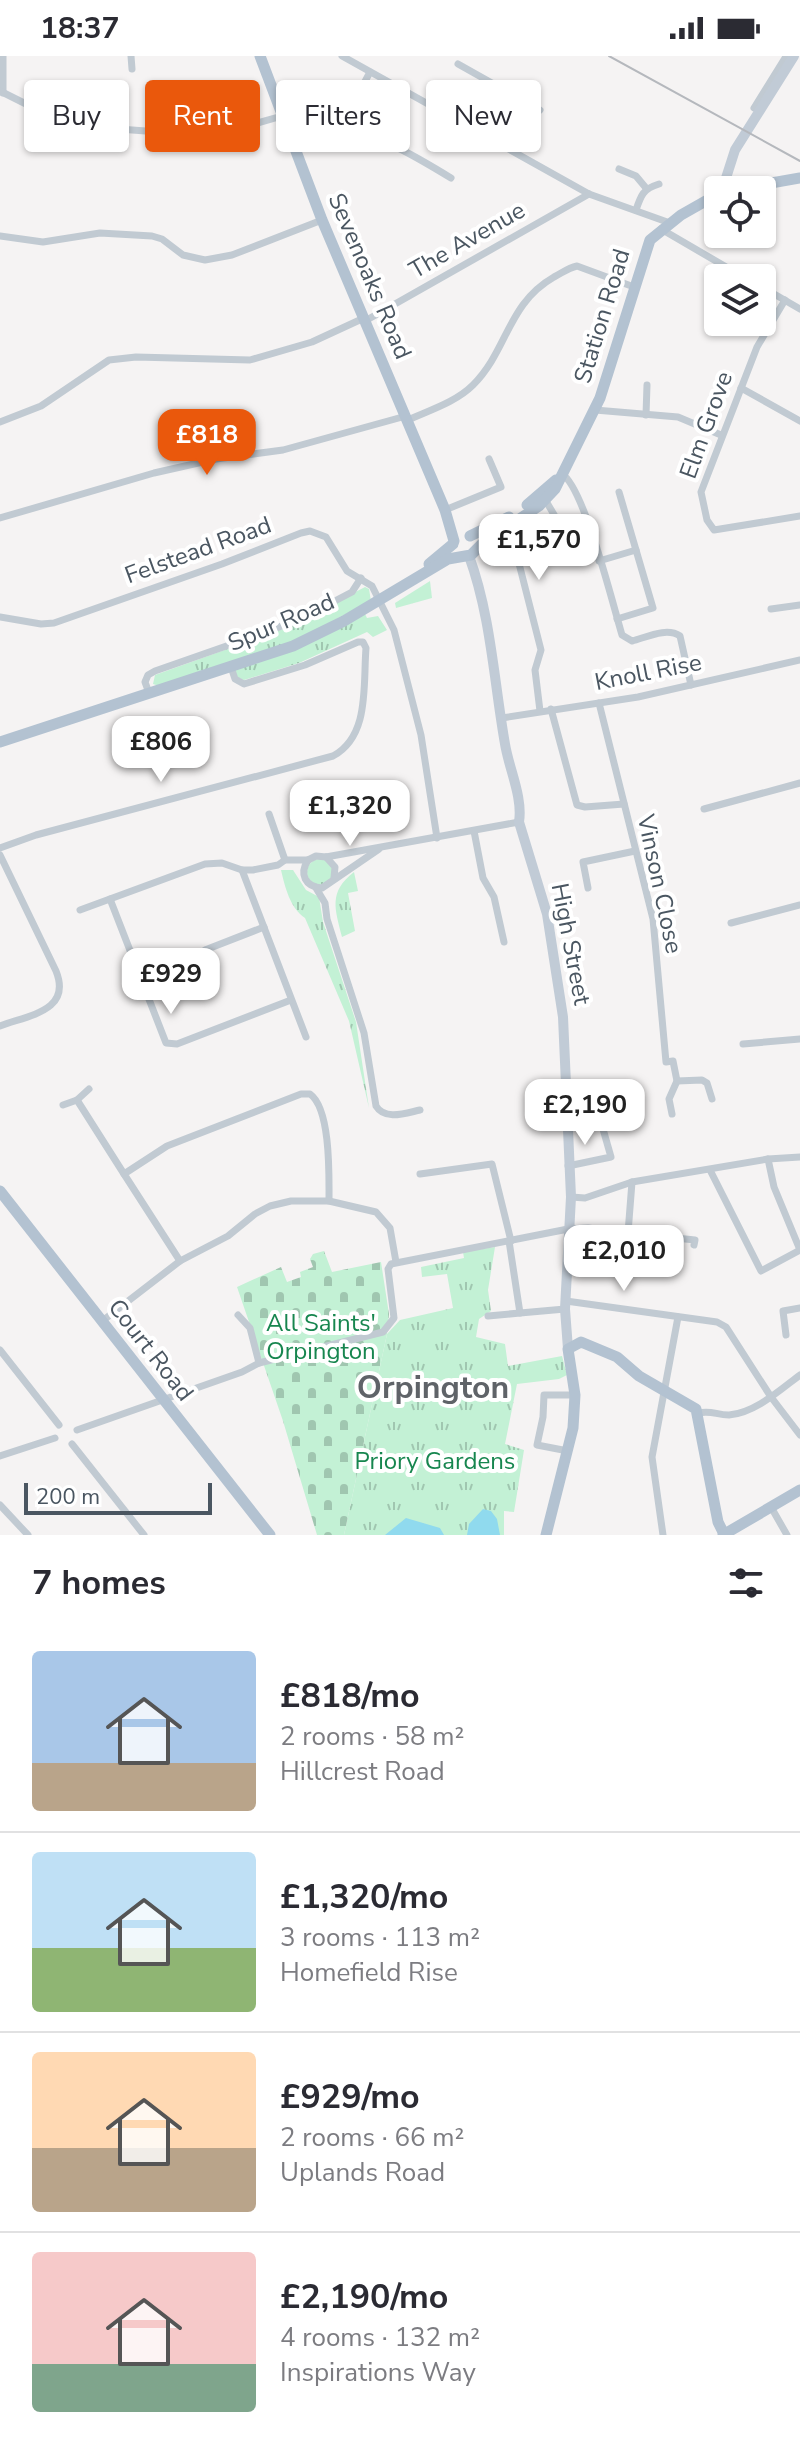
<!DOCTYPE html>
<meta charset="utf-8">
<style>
body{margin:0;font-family:"Nunito Sans",sans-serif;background:#f7f7f7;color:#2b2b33;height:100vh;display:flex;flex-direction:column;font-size:30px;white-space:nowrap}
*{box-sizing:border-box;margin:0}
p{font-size:26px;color:#7c7c81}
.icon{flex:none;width:44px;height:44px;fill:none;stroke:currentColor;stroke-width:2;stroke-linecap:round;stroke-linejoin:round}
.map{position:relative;height:1479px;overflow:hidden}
.details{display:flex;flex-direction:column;background:#fff;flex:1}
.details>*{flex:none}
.hud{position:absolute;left:24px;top:24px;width:752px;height:72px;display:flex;gap:16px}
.buttons{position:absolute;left:704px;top:120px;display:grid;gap:16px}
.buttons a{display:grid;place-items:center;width:72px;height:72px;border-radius:8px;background:#fff;box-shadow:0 2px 6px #0004;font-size:40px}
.scale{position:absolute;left:24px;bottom:20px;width:188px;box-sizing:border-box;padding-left:8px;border:4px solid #4a5661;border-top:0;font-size:22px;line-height:28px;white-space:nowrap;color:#4a5661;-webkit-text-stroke:6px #fff;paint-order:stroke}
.price{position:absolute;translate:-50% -68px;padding:0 18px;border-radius:16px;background:#fff;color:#222;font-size:26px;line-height:52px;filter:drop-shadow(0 2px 4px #0008)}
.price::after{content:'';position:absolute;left:50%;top:48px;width:24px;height:18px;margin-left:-12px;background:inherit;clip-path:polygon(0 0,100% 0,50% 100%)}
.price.selected{background:#ea580c;color:#fff}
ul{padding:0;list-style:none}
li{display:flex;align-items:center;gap:24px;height:200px;padding:0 32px}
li+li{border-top:2px solid #e1e1e2}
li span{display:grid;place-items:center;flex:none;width:224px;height:160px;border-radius:8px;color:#555}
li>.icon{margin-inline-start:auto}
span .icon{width:96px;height:96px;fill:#fffc;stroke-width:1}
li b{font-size:34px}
h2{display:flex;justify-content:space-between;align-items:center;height:96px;padding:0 32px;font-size:34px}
.chip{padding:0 28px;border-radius:8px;background:#fff;box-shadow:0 2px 6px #0004;font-size:28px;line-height:72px}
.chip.selected{background:#ea580c;color:#fff}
.status{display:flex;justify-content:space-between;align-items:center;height:56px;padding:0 40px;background:#fff;direction:ltr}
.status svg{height:22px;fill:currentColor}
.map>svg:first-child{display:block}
.grass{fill:url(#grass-tufts)}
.cemetery{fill:url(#cemetery-stones)}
.water{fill:#90daee}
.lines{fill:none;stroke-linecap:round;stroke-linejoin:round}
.street{stroke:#c1cad2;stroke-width:7}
.secondary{stroke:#c1cbd6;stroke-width:10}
.primary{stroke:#b3c2d1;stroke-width:11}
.rail{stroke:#b5b8bd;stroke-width:2}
.labels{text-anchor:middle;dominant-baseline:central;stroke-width:8;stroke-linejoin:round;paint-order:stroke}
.street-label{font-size:24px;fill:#4a5661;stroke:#fff}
.park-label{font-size:24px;fill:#17864f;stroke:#fff}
.district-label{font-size:32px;font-weight:bold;fill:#5f6368;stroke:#fff}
</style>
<div class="status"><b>18:37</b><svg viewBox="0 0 49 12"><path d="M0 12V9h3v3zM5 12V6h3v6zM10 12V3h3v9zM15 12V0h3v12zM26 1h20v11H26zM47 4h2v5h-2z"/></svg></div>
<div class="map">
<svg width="800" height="1479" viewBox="0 0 800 1479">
<defs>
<pattern id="grass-tufts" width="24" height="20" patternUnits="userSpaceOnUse" patternTransform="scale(2)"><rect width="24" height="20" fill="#c3f1d5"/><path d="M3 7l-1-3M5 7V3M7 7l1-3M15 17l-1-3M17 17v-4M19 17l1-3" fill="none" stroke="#a0c6b0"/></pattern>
<pattern id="cemetery-stones" width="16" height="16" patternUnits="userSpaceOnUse" patternTransform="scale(2)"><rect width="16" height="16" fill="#c3f1d5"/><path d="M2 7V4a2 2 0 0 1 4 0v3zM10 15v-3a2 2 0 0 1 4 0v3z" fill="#a0c6b0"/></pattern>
</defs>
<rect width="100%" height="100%" fill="#f5f3f3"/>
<!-- grass -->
<g class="grass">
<path d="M 430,525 L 432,542 L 396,552 L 395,547 Z"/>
<path d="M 365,531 L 369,533 L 371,545 L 292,586 L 159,630 L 153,628 L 155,619 L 286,572 Z"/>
<path d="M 365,558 L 367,562 L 378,560 L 387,574 L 373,581 L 367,576 L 299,607 L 244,624 L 237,621 L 235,614 Z"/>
<circle cx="320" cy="816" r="13"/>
<path d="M 281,814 L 293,814 L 306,834 L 319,841 L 323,866 L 356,966 L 369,1052 L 349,965 L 305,862 C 290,852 285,831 281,814 Z"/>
<path d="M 354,816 L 358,835 L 348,837 L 355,875 L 342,881 C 335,853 328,836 354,816 Z"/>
<path d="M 495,1191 L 488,1234 L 491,1255 L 479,1263 L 476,1281 L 505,1288 L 508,1310 L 562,1300 L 567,1319 L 559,1323 L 517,1328 L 505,1388 L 524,1394 L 514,1456 L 504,1455 L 504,1479 L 344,1479 L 387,1278 L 400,1264 L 453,1252 L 447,1218 L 422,1221 L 421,1211 L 464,1202 L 463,1196 Z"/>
</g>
<!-- cemetery -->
<path class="cemetery" d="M 324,1195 L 332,1216 L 381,1206 L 389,1258 L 387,1278 L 344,1479 L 317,1479 L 283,1365 L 237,1231 L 281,1211 L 287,1226 L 301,1221 L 300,1216 L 313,1211 L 310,1203 L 313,1198 Z"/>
<!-- water -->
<g class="water">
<path d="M 483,1453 L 491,1455 L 497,1463 L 500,1479 L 467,1479 L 469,1468 Z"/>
<path d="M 406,1462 L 440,1472 L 444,1479 L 385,1479 Z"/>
</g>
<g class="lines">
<!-- street -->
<g class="street">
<path d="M 3,0 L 3,37"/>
<path d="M 131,0 L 132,13"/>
<path d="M 342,0 L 589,138 L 670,167"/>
<path d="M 458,8 L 540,54"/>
<path d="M 370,16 C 360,34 346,61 368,78 C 376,85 387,87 396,91 C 415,100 433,111 451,122"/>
<path d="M 0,35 L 42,56 L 75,66 L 119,73 L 212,80 L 282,60"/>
<path d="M 754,52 L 785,2"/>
<path d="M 495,84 L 515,41"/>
<path d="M 619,113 L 636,120 L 646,132"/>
<path d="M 636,154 C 641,139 643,133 659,128"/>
<path d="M 661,173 L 745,222"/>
<path d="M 0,180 L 43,186 L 100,177 L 152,180 L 162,183 L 183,199 L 205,204 L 232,199 L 322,164"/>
<path d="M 762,231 L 800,253"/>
<path d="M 785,244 L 757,291 L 701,436 L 707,464 L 714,474 L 800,460"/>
<path d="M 365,265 L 589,138"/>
<path d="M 741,332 L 800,365"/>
<path d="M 595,354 L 678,361 L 721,379"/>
<path d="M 646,359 L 647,329"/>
<path d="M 408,364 C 430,354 456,346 473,329 C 508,294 507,248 554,221 C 562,217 568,212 577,210 L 634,231"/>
<path d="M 0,366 L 41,350 L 109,304 L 136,301 L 250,304 L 312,286 L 364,262"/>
<path d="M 562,418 C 584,431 613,549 622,579 L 632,585 C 647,581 667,571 680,580 L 691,629"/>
<path d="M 543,440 L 556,462"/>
<path d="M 445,454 L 501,431 L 489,403"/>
<path d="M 0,462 L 154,417 L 216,403 L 283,394 L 406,360"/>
<path d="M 506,472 L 513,484 L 541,594 L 535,614 L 540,655"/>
<path d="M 599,505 L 636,494"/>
<path d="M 771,553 L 800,549"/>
<path d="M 0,561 L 41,568 L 54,567 L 222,508 L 301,477 L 310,475 L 326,481 L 347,515 L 372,530 L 394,574 L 421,679 L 437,782"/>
<path d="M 617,563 L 653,552 L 619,436"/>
<path d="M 149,637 L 145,626 L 148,619 L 155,615 L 272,574 L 312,557 L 352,536 L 361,522"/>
<path d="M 599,647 L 653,863 L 666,1006 L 673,1005 L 677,1025 L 669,1043 L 672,1058"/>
<path d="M 551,653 L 577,749 L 585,751 L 624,748"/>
<path d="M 502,662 L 638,641 L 800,604"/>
<path d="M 704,753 L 800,727"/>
<path d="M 269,758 L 285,804"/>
<path d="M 474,775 L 483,822 L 494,841 L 504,886"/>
<path d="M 0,792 L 36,779 L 333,700 C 370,680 363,629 366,592 L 363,586 L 358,586 L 305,609 L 244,628 L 235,623 L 231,611"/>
<path d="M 0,799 L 56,915 C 72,955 29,959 0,970"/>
<path d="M 326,801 L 335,811 L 334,822"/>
<path d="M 308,804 C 299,818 305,831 322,832 L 379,793"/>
<path d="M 242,814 L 306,981"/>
<path d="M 316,832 L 325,847 L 327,863 L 364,977 L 376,1050 C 385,1065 406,1057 420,1054"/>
<path d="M 588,832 L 583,806 L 635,795"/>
<path d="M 110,843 L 166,987 L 177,988 L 291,944"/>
<path d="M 80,854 L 205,808 L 222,807 L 242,814 L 253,814 L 278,809 L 285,804 L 308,804 L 316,800 L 326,801 L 519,766"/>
<path d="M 731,867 L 800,849"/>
<path d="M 205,894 L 264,871"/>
<path d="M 743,988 L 800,983"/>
<path d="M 677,1025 L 702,1024 L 707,1027 L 712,1043"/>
<path d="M 77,1044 L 89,1033"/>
<path d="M 63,1049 L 77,1044 L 124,1118"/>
<path d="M 768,1103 L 774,1131 L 800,1194"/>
<path d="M 568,1110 L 611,1101 L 603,1073"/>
<path d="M 710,1114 L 761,1215 L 800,1194"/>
<path d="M 420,1118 L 492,1108 L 511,1185"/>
<path d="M 571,1141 L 585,1142 L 632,1126 L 768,1103 L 800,1101"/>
<path d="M 628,1177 L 695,1184 L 694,1189"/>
<path d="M 509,1185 L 520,1257 L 565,1253"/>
<path d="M 180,1205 L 124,1118 L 167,1090 L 301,1038 L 310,1038 C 331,1053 329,1121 329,1145"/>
<path d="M 566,1245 L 717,1266 L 726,1271 L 771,1341 L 800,1379"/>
<path d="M 238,1259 L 250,1272 L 259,1307"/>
<path d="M 488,1260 L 520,1257"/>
<path d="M 101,1266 L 180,1205 L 228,1180 L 255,1158 L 270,1150 L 291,1145 L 329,1145 L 376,1156 L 390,1172 L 396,1206"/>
<path d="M 786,1279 L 783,1255 L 800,1252"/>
<path d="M 0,1294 L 59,1369"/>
<path d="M 698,1357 C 712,1354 716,1359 729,1359 C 755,1357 780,1334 800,1319"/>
<path d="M 77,1374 L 242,1316 L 259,1307 L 383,1276 L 394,1262 L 388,1213 L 391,1208 L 568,1173 L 588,1172 L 628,1177 L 632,1126"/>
<path d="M 72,1388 L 144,1479"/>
<path d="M 568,1395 L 537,1389 L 543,1361 L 544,1339 L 575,1339"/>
<path d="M 0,1400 L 55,1382"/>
<path d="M 0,1449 L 28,1479"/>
<path d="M 771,1451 L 787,1479"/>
<path d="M 663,1479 L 652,1401 L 678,1261"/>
</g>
<!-- secondary -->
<g class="secondary">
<path d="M 725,134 L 726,122 L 735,94 L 794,0"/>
<path d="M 469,500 C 491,560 494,626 505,688 C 509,713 523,741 519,766 L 547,858 L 563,961 L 571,1141 L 565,1253 L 568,1293"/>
</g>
<!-- primary -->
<g class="primary">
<path d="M 260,0 L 322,164 L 445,454 L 454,485"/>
<path d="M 732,134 L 800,122"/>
<path d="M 527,449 L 556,424"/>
<path d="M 470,480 L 509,461"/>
<path d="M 429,508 L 453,488"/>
<path d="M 0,686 L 293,590 L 344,565 L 448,503 L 471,499 L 482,488 L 539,450 L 555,433 L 600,342 L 650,184 L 681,159 L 718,138"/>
<path d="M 0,1135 L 270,1479"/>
<path d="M 546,1479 L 573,1372 L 575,1339 L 568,1293 L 581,1286 L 617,1301 L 639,1320 L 696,1353 L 718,1466 L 724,1478"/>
<path d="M 723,1479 L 800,1434"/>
</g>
<!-- rail -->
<path class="rail" d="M 609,0 L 800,105"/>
</g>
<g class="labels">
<!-- street labels -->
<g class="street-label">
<text transform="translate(467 184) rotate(-30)">The Avenue</text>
<text transform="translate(370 220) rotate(67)">Sevenoaks Road</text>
<text transform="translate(602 260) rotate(-73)">Station Road</text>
<text transform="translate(706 369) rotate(-70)">Elm Grove</text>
<text transform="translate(198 494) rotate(-20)">Felstead Road</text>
<text transform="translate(281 566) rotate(-23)">Spur Road</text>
<text transform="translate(648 616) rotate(-11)">Knoll Rise</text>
<text transform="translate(660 828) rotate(78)">Vinson Close</text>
<text transform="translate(571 888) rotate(79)">High Street</text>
<text transform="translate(151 1294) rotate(52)">Court Road</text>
</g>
<!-- park labels -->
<g class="park-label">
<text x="321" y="1267">All Saints'<tspan x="321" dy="28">Orpington</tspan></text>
<text x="435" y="1405">Priory Gardens</text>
</g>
<!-- district labels -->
<g class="district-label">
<text x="433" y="1331">Orpington</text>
</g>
</g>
</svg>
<div class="buttons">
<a><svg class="icon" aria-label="locate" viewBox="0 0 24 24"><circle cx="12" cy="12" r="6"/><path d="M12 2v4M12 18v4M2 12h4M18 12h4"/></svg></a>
<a><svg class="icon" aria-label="layers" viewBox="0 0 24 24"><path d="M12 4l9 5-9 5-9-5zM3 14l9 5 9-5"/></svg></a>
</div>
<div class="scale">200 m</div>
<b class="price selected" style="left:207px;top:421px">£818</b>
<b class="price" style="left:539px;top:526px">£1,570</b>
<b class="price" style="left:161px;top:728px">£806</b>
<b class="price" style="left:350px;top:792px">£1,320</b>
<b class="price" style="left:171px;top:960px">£929</b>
<b class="price" style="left:585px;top:1091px">£2,190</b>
<b class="price" style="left:624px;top:1237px">£2,010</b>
<div class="hud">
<a class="chip">Buy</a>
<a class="chip selected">Rent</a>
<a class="chip">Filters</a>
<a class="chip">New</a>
</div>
</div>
<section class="details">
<h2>7 homes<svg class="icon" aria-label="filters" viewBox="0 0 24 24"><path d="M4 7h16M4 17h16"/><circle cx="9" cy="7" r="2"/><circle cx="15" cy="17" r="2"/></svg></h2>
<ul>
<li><span style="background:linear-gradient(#a9c7e8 70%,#b9a48a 0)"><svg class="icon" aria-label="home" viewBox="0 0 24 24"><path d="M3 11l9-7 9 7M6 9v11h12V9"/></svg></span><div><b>£818/mo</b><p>2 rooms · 58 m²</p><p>Hillcrest Road</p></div></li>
<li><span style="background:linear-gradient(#bfe0f5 60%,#8fb573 0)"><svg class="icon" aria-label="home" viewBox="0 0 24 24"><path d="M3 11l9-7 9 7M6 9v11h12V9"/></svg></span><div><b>£1,320/mo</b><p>3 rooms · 113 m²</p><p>Homefield Rise</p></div></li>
<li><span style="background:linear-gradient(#ffd9b3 60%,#b9a48a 0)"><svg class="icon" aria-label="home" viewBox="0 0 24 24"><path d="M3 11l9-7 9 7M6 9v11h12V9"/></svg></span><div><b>£929/mo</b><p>2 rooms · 66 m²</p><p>Uplands Road</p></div></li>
<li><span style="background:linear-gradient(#f6c9c9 70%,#7fa58c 0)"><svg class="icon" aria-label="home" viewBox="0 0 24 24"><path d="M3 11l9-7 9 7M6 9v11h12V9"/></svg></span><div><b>£2,190/mo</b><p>4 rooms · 132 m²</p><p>Inspirations Way</p></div></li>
</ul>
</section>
